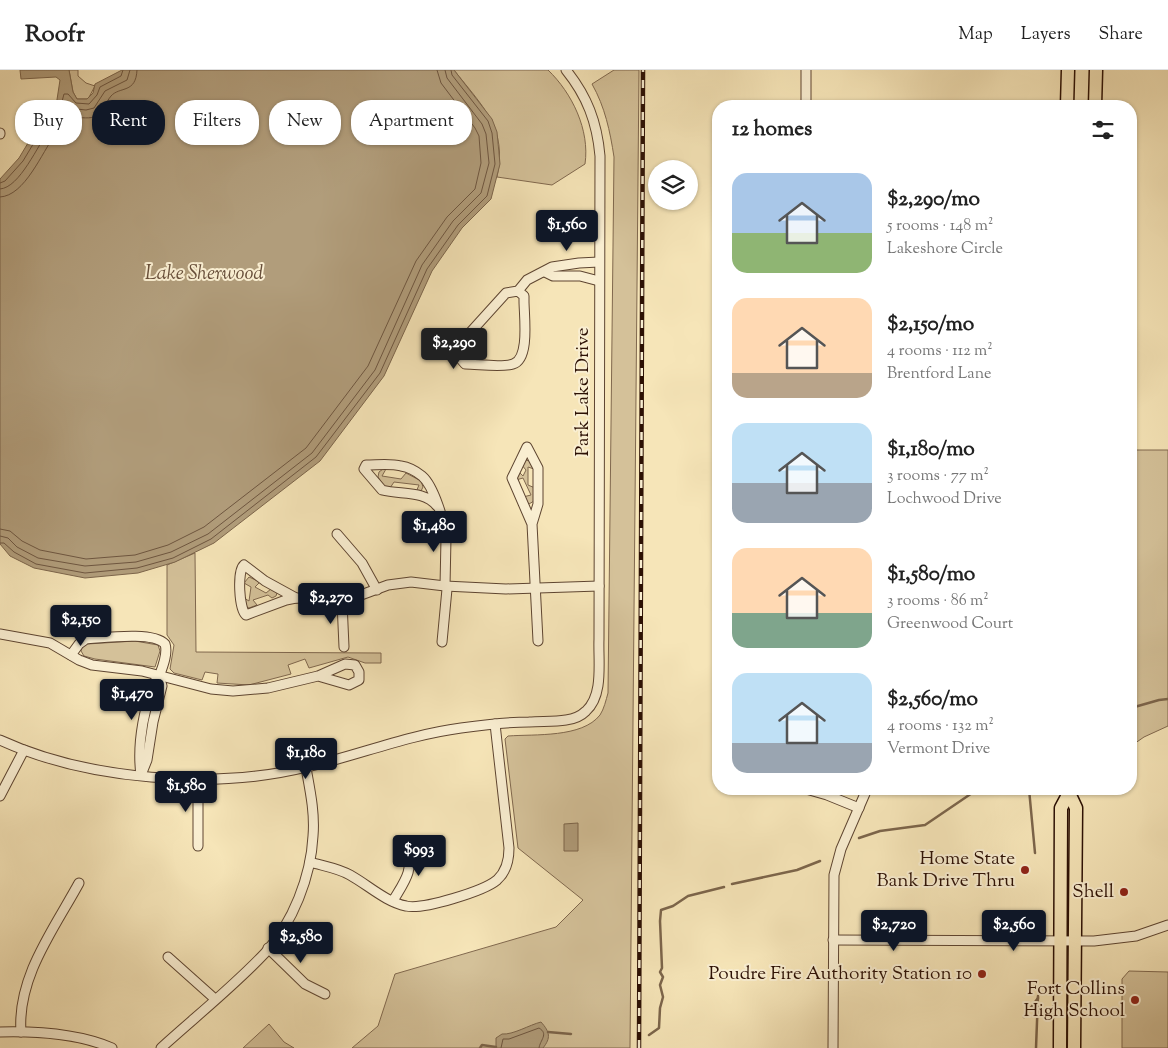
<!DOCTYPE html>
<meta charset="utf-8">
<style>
body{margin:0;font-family:"Sorts Mill Goudy",serif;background:#f2f2f2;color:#222;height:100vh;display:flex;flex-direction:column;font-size:19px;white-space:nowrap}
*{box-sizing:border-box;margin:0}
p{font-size:16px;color:#767676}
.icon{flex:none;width:28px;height:28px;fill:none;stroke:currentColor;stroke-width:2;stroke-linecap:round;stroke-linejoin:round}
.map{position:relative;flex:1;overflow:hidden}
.panel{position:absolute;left:712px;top:30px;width:425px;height:695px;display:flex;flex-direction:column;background:#fff;border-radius:20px;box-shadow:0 1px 4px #0004}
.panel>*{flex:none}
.guide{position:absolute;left:15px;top:30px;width:475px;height:45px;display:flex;gap:10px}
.fabs{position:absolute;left:648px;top:90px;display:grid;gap:10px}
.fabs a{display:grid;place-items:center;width:50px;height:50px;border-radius:50%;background:#fff;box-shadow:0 1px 4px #0004;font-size:25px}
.price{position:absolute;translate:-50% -42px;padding:0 11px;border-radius:5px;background:#111827;color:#fff;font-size:16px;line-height:32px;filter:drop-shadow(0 1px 2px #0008)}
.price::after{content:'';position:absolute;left:50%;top:30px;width:15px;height:11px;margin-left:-8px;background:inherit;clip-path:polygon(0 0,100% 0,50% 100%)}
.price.selected{background:#222;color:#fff}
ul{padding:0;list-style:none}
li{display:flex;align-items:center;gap:15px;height:125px;padding:0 20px}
li span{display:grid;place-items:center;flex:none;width:140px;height:100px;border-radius:15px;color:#555}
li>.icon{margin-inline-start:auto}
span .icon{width:60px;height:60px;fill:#fffc;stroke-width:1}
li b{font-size:21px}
h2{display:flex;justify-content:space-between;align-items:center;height:60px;padding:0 20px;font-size:21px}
.chip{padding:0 18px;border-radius:20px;background:#fff;box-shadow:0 1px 4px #0004;font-size:18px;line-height:45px}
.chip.selected{background:#111827;color:#fff}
header{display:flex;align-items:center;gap:30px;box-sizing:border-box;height:70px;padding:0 25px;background:#fff;border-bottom:1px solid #e0e0e0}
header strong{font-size:24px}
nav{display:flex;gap:28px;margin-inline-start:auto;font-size:18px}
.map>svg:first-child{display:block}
.green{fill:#d4c199;stroke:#80684e}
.water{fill:#b19d7b;stroke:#7c654b}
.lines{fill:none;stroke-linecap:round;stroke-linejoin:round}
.shore{stroke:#6e5640;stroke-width:1}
.stream{stroke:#7c654b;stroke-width:2.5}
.street-casing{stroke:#5e4531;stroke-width:11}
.primary-casing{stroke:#2c1004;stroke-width:15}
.street{stroke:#f9eed1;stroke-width:9}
.primary{stroke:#f6e5b8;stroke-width:12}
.rail-casing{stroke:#2c1004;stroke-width:4.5}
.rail{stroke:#f9eed1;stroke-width:2.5;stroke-dasharray:8;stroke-linecap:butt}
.poi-dot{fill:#8f2418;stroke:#f9eed1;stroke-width:2}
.labels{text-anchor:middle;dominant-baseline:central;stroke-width:4;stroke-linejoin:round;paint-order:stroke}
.street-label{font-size:19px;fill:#2c1004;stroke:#f9eed1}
.poi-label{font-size:19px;fill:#2c1004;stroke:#f9eed1;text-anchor:end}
.water-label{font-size:20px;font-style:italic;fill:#684f3a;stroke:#f9eed1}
</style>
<header>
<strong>Roofr</strong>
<nav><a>Map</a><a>Layers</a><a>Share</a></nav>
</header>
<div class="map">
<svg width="1168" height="978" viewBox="0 0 1168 978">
<rect width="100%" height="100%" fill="#f6e5b8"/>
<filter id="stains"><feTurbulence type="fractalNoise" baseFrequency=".004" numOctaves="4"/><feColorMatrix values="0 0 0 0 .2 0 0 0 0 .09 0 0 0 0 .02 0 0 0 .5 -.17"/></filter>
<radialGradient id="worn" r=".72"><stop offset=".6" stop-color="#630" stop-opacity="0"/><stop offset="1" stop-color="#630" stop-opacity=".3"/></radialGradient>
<!-- green -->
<g class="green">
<path d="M 69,0 L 78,0 L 78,6 L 86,13 L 95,16 L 88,29 L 77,29 L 73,22 Z"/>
<path d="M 454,0 L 548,0 C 572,23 590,60 585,94 L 552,115 L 497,107 C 508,58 482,36 454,0 Z"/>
<path d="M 614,0 L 639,0 L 630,978 L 352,978 L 378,956 L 395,904 L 556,857 L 583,830 L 518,778 L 505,669 L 508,666 C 535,664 582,668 600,645 C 604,639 606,630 608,623 L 614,87 C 610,61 605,37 592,14 Z"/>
<path d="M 1131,380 L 1168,380 L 1168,656 L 1144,667 L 1131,676 Z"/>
<path d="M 525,390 L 530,391 L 534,399 L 528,397 L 528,415 L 535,418 L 534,431 L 529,434 L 523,427 L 531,425 L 523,408 L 516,410 L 518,401 L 523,406 L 526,400 L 521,394 Z"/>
<path d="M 383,399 L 386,399 L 382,406 L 401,409 L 406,403 L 421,411 L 423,417 L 421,421 L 416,422 L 419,415 L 394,412 L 390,418 L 384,416 L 378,407 L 379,402 Z"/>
<path d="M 195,483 L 196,582 L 381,583 L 381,593 L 365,593 L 348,587 L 309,598 L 305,589 L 288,595 L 291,604 L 249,615 L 217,613 L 218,604 L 205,602 L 202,610 L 174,603 L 170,599 L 174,575 L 167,565 L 167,495 Z"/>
<path d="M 249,507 L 260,512 L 255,517 L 266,523 L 271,519 L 277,523 L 276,526 L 272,528 L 268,525 L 253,530 L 257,535 L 249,538 L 245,536 L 244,528 L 249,531 L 251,517 L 244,513 Z"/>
<path d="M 135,571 L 158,575 L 160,581 L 155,597 L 95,589 L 84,586 L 81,581 L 82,577 L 87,574 Z"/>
<path d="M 1129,901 L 1168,902 L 1168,978 L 1122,978 L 1122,909 Z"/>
<path d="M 269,954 L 284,972 L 294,978 L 243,978 Z"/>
</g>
<!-- water -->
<g class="water">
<path d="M 20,0 L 69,0 L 73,22 L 77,29 L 87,29 L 93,23 L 95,14 L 122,0 L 454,0 L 492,49 L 497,62 L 500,94 L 491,129 L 462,158 L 432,201 L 384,306 L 320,391 L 214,473 L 175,492 L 138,503 L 85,508 L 34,498 L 10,486 L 0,474 L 0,109 L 19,88 L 40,53 L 56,36 L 60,10 L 56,7 L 21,9 Z"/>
<path d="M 578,753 L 578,781 L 564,781 L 564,754 Z"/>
<path d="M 541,952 C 550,962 551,968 543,978 L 496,978 L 496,968 L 502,964 C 513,965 529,955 541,952 Z"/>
</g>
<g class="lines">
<!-- shore -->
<g class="shore">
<path d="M 0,113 L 5,111 L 23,91 L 44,56 L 60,39 L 64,24 L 68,24 L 76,33 L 89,34 L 97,25 L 100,17 L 121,6 L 123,0"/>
<path d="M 0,119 C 20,118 38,74 50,59 C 56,52 63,46 67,38 L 86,40 L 94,38 L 105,21 L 127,10 L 130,0"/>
<path d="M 0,127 C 25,126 42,82 55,65 C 59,59 65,53 71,47 C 78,47 87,49 94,47 C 104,43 105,33 111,26 C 120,16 136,24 137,0"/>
<path d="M 0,459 L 10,461 L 22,471 L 40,480 L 86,489 L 135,485 L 168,475 L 204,457 L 306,378 L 368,296 L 416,191 L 447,147 L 475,119 L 481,93 L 479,66 L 475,58 L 441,13 L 437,0"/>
<path d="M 0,466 L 8,468 L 17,477 L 38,488 L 85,496 L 136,492 L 171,482 L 208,464 L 312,383 L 375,300 L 422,195 L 453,151 L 481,123 L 489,93 L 486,64 L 482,54 L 447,8 L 445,0"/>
<path d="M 0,473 L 4,473 L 14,482 L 36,494 L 85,503 L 137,498 L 173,488 L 211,469 L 316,387 L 380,303 L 427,199 L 458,155 L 487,126 L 495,94 L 492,63 L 488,51 L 452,5 L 451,0"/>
<path d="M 501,978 L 503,969 L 509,969 L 539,958 C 549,964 540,970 539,978"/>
</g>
<!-- stream -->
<g class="stream">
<path d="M 1131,638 L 1159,630 L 1168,629"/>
<path d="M 1029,719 L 1035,783"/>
<path d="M 859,768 L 880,761 L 925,755 L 978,719"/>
<path d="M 732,814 L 797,800 L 820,791"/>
<path d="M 1024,947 L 1038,928"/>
<path d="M 548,962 L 571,964"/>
<path d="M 649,965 L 659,958 L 660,938 L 663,927 L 660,915 L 663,907 L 660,902 L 662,898 L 660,851 L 661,840 L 673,836 L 688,826 L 724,817"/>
<path d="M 480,978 L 482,975 L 496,977"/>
<path d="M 1036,978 L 1038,926"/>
</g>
<defs>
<g id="street">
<path d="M 806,36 L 806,0"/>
<path d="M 0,63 L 0,64"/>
<path d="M 545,202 L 553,206 L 580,206 L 599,211"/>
<path d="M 518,221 L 524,226 L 524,231 C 524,246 530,289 513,294 C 501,298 478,294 465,294 L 458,286 L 458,276 L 506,223 L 518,221 L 527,210 L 552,197 L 579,193 L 599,192"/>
<path d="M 437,436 C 424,420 401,425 382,420 L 364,399 L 366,395 C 377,395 390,393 401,396 C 408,397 417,402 422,406 C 434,416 445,454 446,468 L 445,516 L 447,519 L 442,572"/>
<path d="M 532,454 L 512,408 L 527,377 L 538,398 L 538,434 L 532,454 L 538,571"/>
<path d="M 337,464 L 362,493 L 377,520"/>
<path d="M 244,495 L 265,511 L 296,528 L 286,530 L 246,545 C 239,539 237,501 244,495 Z"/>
<path d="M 296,528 L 342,532 L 388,515 L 411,512 L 445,516 L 506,519 L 599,516"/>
<path d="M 342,532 L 344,577"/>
<path d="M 0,564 L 50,573 L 79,590 L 92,595 L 142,601 L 211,619 L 233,621 L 268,618 L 318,606 L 345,594 L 355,595 L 359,602 L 359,610 L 349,615 L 318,606"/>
<path d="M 71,585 L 79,574 L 86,569 C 104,568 153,561 165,574 C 168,583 163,596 160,604 C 158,609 153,612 152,617 C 143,645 137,676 141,705"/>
<path d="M 0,670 C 87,710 214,720 307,697 C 359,685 408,665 461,658 C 483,655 506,652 529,652 C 541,651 554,652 566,650 C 574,649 581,646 586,641 C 604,625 598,591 599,569 L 600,86 C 597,52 587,26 566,0"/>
<path d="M 141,705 L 147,690 L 153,652 L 162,616 L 159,606"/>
<path d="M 198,709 L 198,776"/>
<path d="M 733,719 L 806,719 L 827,725 L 859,738"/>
<path d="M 0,726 L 24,680"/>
<path d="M 310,792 C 323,796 338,798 350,805 C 368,815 386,832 406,836 C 423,840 484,821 497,810 C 506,802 509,790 509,778 L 495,654"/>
<path d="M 393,831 C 402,815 416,799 406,780"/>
<path d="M 833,870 L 1094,871 L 1136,866 L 1168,855"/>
<path d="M 268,878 L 305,914 L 325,924"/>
<path d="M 168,887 L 215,929"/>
<path d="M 0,962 C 37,961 77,963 112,978"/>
<path d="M 21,962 C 17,907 54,859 79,813"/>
<path d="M 161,978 C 195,947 233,917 265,883 C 293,853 311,806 313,766 C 315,743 310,720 306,698"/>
<path d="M 833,978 L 834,805 L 841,779 L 867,719"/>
</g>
<g id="primary">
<path d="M 1067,36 L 1068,0"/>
<path d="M 1095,36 L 1096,0"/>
<path d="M 1070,719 L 1069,723 L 1076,738 L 1074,978"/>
<path d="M 1060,978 L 1061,738 L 1069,723"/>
</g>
</defs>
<!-- street casing -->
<use href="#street" class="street-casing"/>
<!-- primary casing -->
<use href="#primary" class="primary-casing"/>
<!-- street -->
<use href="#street" class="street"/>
<!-- primary -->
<use href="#primary" class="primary"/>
<defs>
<path id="rail" d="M 639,978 L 643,0"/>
</defs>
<!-- rail casing -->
<use href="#rail" class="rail-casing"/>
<!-- rail -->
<use href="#rail" class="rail"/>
</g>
<!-- markers -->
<g class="poi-dot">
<circle cx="1025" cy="800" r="5"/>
<circle cx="1124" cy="822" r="5"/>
<circle cx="982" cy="904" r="5"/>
<circle cx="1135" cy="930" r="5"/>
</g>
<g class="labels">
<!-- street labels -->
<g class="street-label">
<text transform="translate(583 322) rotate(-90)">Park Lake Drive</text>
</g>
<!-- poi labels -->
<g class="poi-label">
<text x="1015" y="789">Home State<tspan x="1015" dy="22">Bank Drive Thru</tspan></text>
<text x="1114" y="822">Shell</text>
<text x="972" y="904">Poudre Fire Authority Station 10</text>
<text x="1125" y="919">Fort Collins<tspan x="1125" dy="22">High School</tspan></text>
</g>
<!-- water labels -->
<g class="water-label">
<text x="204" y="204">Lake Sherwood</text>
</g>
</g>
<rect width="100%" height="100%" filter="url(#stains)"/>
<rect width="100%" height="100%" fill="url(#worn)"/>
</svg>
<div class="fabs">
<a><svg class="icon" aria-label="layers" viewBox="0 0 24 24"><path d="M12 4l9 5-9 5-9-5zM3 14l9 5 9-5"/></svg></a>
</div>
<b class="price" style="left:567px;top:182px">$1,560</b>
<b class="price selected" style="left:454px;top:300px">$2,290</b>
<b class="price" style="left:434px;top:483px">$1,480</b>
<b class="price" style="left:331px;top:555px">$2,270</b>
<b class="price" style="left:81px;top:577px">$2,150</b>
<b class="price" style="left:132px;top:651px">$1,470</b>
<b class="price" style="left:306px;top:710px">$1,180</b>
<b class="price" style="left:186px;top:743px">$1,580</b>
<b class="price" style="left:419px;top:807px">$993</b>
<b class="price" style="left:894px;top:882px">$2,720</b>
<b class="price" style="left:1014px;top:882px">$2,560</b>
<b class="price" style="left:301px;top:894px">$2,580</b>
<div class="guide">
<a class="chip">Buy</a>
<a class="chip selected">Rent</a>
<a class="chip">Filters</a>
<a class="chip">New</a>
<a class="chip">Apartment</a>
</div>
<section class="panel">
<h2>12 homes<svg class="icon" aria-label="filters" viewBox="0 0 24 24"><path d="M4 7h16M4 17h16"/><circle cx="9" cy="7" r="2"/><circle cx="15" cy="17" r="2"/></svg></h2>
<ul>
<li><span style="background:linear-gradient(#a9c7e8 60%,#8fb573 0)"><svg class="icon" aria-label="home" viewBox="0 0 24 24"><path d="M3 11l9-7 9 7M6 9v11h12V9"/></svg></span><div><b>$2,290/mo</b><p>5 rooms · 148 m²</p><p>Lakeshore Circle</p></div></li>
<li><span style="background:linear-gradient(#ffd9b3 75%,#b9a48a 0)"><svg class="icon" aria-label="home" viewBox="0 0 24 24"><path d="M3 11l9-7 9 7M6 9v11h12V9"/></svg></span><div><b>$2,150/mo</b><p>4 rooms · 112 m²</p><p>Brentford Lane</p></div></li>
<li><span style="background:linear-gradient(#bfe0f5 60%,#9aa5b1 0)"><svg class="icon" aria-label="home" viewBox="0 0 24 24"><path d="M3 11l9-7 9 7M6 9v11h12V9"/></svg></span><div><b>$1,180/mo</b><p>3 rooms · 77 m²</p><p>Lochwood Drive</p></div></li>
<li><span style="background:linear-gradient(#ffd9b3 65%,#7fa58c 0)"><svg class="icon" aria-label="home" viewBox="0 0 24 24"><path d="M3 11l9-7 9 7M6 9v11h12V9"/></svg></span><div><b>$1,580/mo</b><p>3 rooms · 86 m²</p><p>Greenwood Court</p></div></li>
<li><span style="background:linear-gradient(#bfe0f5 70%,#9aa5b1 0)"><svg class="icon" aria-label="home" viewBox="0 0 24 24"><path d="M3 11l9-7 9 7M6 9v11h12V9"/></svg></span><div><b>$2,560/mo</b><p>4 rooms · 132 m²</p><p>Vermont Drive</p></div></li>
</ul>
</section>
</div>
